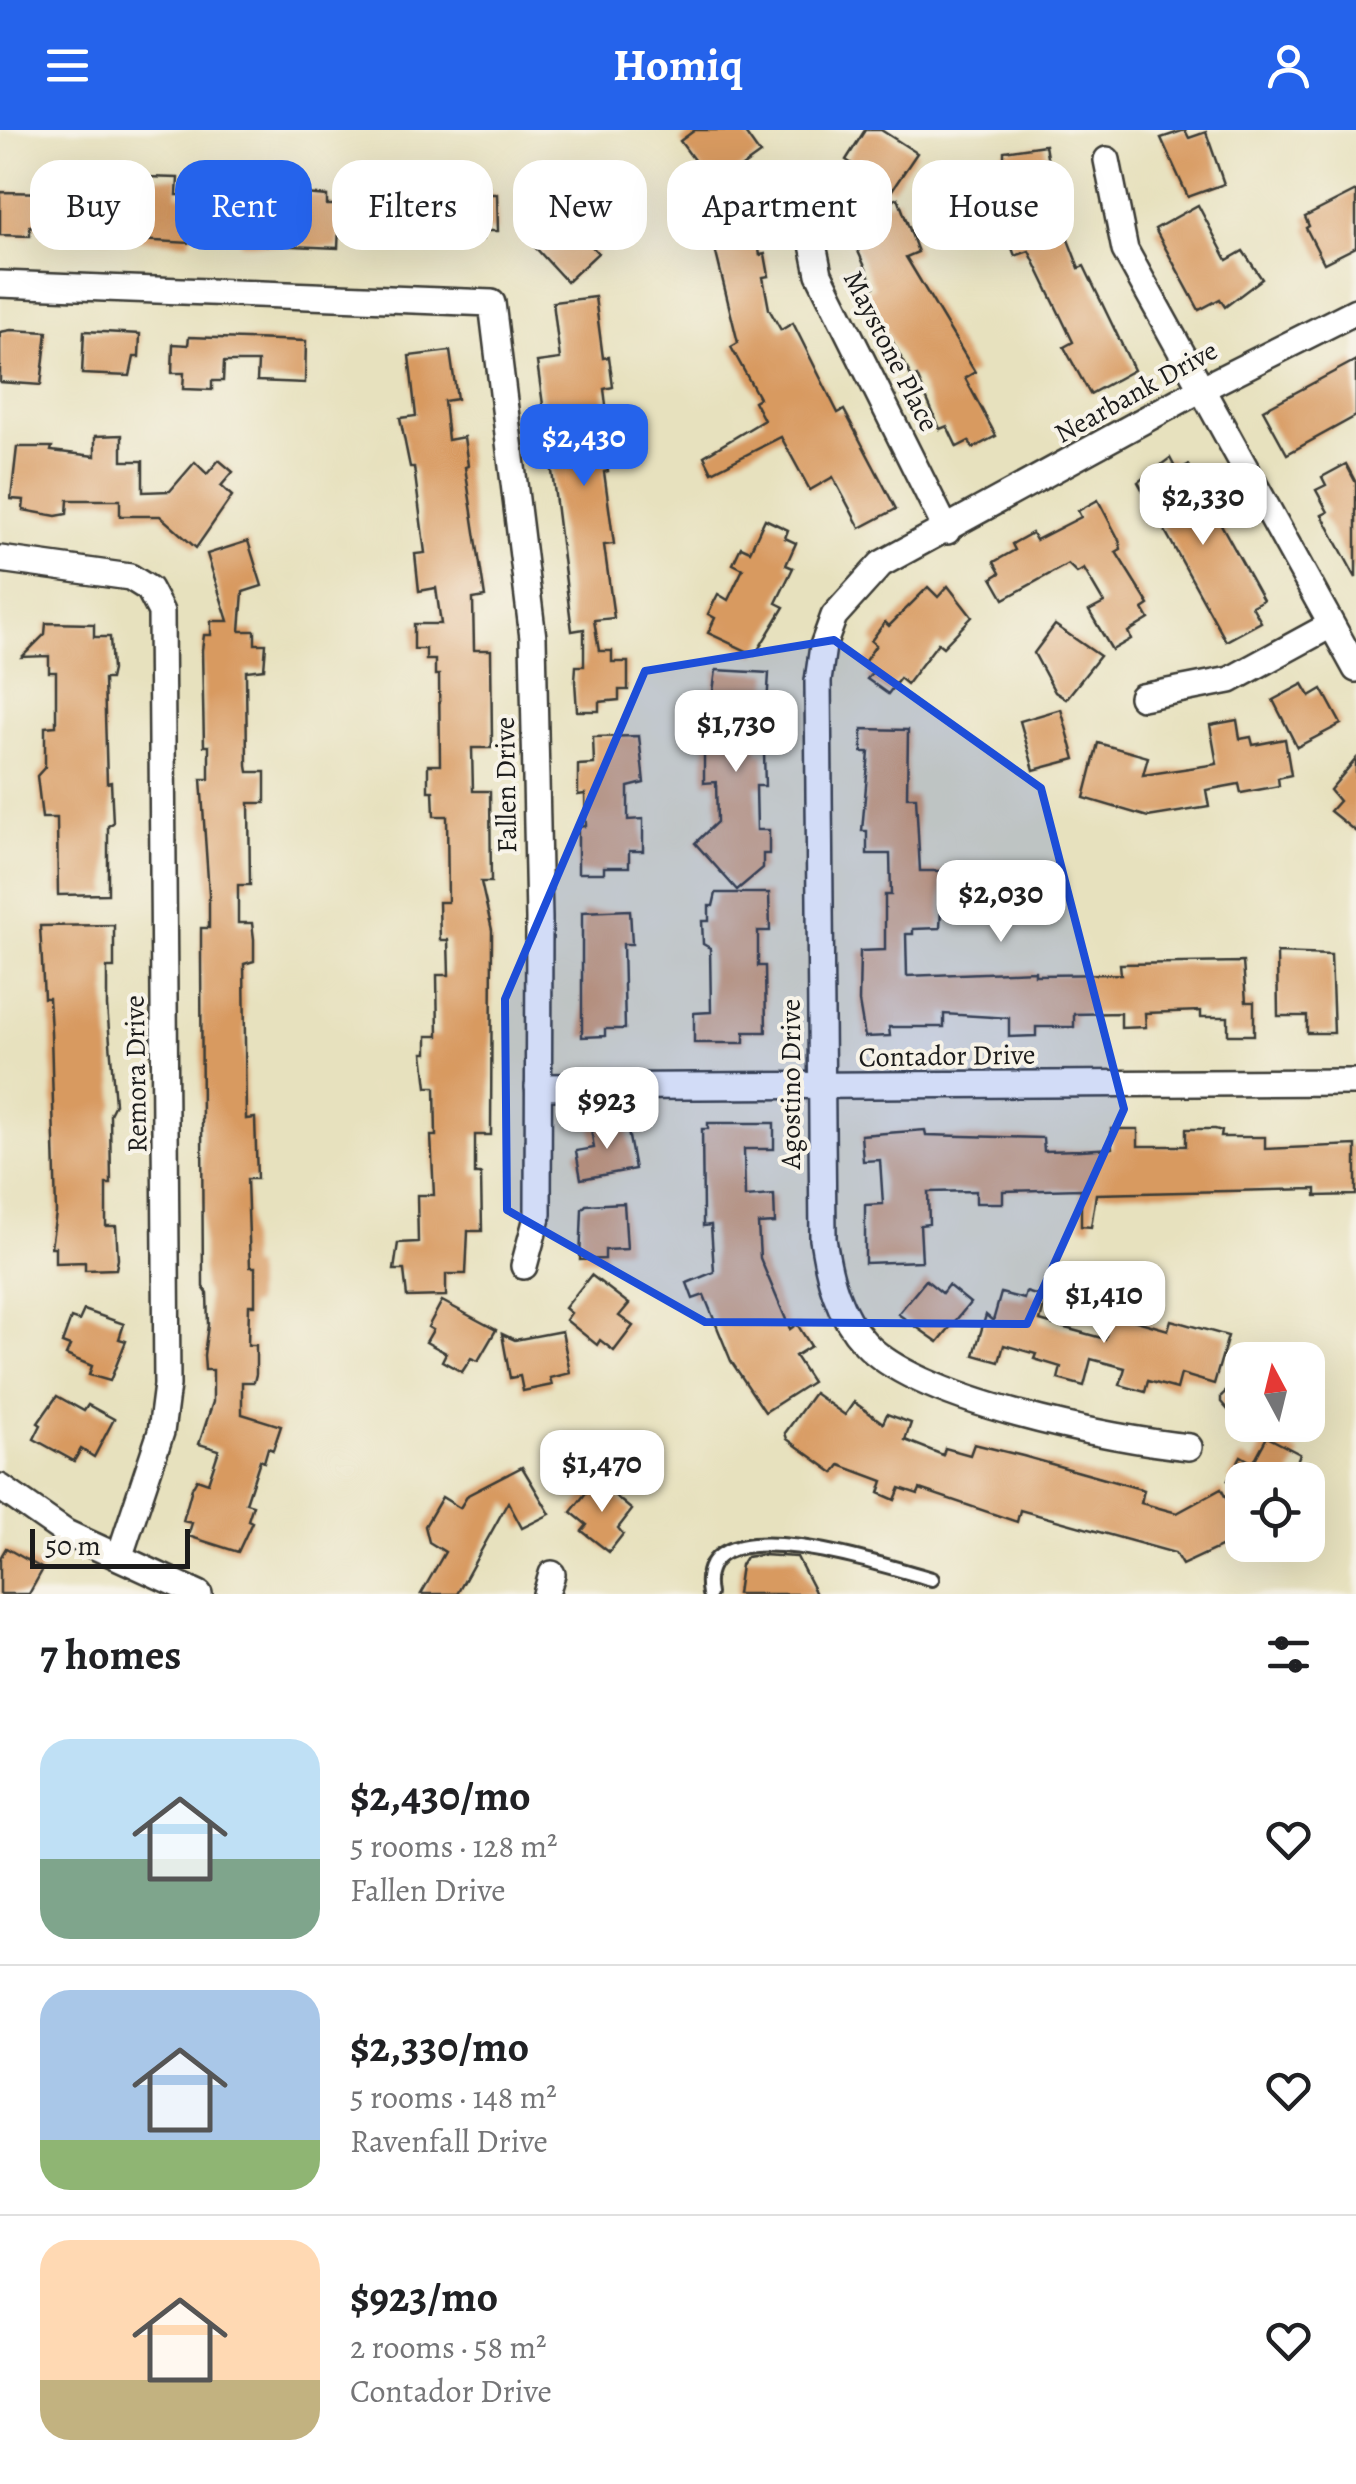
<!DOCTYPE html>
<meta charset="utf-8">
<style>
body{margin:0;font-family:Alegreya,serif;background:#f2f2f2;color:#202124;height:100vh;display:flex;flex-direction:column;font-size:38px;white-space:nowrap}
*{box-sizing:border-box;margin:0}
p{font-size:32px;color:#757577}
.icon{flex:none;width:55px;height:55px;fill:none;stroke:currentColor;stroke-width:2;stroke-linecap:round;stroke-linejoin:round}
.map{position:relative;height:1464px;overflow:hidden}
.panel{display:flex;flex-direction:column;background:#fff;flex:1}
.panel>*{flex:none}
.hud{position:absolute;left:30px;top:30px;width:1298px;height:90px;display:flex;gap:20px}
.needle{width:65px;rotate:353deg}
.buttons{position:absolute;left:1225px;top:1212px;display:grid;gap:20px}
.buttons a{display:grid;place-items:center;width:100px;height:100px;border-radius:20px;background:#fff;box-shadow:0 10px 40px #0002;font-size:50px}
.scale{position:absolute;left:30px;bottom:25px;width:160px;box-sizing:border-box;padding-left:10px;border:5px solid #1c1c1c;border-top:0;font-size:28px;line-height:35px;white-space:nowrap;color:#1c1c1c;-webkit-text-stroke:8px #f7f3e8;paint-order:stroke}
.price{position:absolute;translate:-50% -85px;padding:0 22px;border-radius:20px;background:#fff;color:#222;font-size:32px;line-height:65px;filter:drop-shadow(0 2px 5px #0008)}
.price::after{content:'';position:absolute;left:50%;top:60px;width:30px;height:22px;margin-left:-15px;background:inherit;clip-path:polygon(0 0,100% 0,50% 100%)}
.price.selected{background:#2563eb;color:#fff}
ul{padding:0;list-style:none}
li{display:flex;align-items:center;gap:30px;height:250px;padding:0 40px}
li+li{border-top:2px solid #e0e0e0}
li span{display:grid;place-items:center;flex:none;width:280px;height:200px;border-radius:30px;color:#555}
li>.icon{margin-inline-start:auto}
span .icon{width:120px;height:120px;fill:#fffc;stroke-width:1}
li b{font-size:42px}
h2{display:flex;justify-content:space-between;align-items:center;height:120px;padding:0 40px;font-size:42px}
.pill{padding:0 35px;border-radius:30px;background:#fff;box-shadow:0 10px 40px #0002;font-size:35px;line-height:90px}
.pill.selected{background:#2563eb;color:#fff}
header{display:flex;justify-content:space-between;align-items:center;height:130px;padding:0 40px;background:#2563eb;color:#fff;font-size:45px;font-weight:700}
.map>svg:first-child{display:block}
.building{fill:#d89a61}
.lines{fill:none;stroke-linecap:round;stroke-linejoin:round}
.lane-casing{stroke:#3a3a34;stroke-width:18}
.street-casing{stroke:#3a3a34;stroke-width:30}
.lane{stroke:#fff;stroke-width:12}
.street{stroke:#fff;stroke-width:25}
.marked{fill:#1d4ed8;fill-opacity:0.2;stroke:#1d4ed8;stroke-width:8;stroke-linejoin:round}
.labels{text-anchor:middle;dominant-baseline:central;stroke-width:8;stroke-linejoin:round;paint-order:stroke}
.street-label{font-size:28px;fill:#1c1c1c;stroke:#f7f3e8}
</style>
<header><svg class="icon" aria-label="menu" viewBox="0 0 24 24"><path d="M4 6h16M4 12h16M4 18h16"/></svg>Homiq<svg class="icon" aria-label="person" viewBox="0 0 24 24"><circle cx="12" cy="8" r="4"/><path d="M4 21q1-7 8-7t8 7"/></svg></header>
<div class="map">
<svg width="1356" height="1464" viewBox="0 0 1356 1464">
<rect width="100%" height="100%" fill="#f7f3e8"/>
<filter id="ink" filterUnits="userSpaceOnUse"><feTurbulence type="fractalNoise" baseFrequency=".01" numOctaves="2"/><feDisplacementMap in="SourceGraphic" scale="20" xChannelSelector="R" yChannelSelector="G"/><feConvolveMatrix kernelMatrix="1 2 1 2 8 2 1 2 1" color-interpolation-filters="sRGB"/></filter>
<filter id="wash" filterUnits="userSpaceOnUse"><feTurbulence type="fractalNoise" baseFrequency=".0048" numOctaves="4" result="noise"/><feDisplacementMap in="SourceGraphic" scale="40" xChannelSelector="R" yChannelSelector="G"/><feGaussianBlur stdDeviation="2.25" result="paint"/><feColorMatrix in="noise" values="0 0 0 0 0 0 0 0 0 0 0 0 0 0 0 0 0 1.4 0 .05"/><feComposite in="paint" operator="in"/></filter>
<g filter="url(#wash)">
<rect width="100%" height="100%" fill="#e7e1be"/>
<g id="blocks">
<!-- building -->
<g class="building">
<path d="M 695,0 L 743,0 L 760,24 L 714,57 L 680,11 Z"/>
<path d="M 865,0 L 881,0 L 917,23 L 892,60 L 846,30 Z"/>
<path d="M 1185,0 L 1189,8 L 1206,2 L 1224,54 L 1188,67 L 1161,8 Z"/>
<path d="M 1045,15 L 1055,76 L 1079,138 L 1084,136 L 1134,240 L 1090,264 L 1064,217 L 1073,212 L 1029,121 L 1015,126 L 996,75 L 986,76 L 981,47 L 1004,44 L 1004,21 Z"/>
<path d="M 223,42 L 242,42 L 241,58 L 327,66 L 327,75 L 340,75 L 338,118 L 240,114 L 241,98 L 191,96 L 190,113 L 66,106 L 66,97 L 30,96 L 30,106 L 0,105 L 0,62 L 54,63 L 54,54 L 146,55 L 146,47 L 178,48 L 177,65 L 212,66 L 215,52 L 223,52 Z"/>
<path d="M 377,45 L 409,47 L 408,63 L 460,65 L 460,56 L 489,57 L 488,64 L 497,64 L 498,101 L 484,101 L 483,109 L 370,109 Z"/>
<path d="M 1356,61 L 1356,117 L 1324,133 L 1306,98 L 1309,96 L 1305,87 Z"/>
<path d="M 898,68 L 918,122 L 906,127 L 975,242 L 965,248 L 996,306 L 973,318 L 969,311 L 957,317 L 947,296 L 940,299 L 917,246 L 912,248 L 866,162 L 874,157 L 854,112 L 858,110 L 849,90 Z"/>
<path d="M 743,72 L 747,95 L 754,94 L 760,125 L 765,124 L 769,146 L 763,147 L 769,179 L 781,200 L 793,193 L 838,283 L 844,280 L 896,379 L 860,398 L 833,347 L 810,360 L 781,307 L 712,342 L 704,326 L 764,290 L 754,271 L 759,268 L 731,217 L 738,213 L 705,78 Z"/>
<path d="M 1198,75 L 1227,130 L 1243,121 L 1262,149 L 1225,177 L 1220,169 L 1199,180 L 1155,99 Z"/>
<path d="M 566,89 L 598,123 L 567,152 L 535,117 Z"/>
<path d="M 595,167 L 603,228 L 609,227 L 613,257 L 604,259 L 611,316 L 605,316 L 608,341 L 604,342 L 614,414 L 604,415 L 614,488 L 594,490 L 599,521 L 612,521 L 612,532 L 628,532 L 628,560 L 619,560 L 619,570 L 599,572 L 599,581 L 577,581 L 575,551 L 576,536 L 584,536 L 584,499 L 572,501 L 550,325 L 567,323 L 561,280 L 544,282 L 537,232 L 560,229 L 553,172 Z"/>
<path d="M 11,200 L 47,202 L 41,255 L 0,252 L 0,202 Z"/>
<path d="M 84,201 L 140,204 L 139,227 L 134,227 L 130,246 L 82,244 Z"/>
<path d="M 189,207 L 306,211 L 305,253 L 257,251 L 258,232 L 224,232 L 223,251 L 212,251 L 212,260 L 183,259 L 184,243 L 172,243 L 173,214 L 188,215 Z"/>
<path d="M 450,221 L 457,269 L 444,271 L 448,310 L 464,307 L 468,336 L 465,337 L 485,467 L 473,469 L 474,520 L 491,520 L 492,612 L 491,618 L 472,618 L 473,661 L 490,661 L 491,752 L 481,752 L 492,800 L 491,1005 L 475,1005 L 475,1044 L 481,1044 L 482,1101 L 468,1101 L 466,1144 L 446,1144 L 446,1166 L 407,1167 L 404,1140 L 394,1140 L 398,1113 L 418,1112 L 417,1065 L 434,1065 L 431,1006 L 436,1006 L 435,957 L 427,957 L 423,923 L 427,923 L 427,906 L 438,906 L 437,845 L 449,845 L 448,810 L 440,810 L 439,772 L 448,772 L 447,686 L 434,686 L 433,661 L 428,661 L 428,635 L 440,635 L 439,545 L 435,545 L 435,530 L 426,530 L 426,519 L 414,519 L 414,494 L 441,494 L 436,458 L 419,461 L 415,424 L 425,423 L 414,337 L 410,337 L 400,288 L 416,286 L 409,226 Z"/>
<path d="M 1356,230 L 1356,286 L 1287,324 L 1263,280 Z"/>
<path d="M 122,305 L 122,331 L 143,331 L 143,362 L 170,361 L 195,332 L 207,344 L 219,330 L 233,342 L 221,356 L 232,366 L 196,418 L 160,386 L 120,386 L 120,370 L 68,370 L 67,384 L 56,386 L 23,380 L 24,370 L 11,369 L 17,317 L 52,317 L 51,321 L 95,326 L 95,306 Z"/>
<path d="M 1170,328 L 1177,341 L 1188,335 L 1263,470 L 1252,476 L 1261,492 L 1226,511 L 1138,352 Z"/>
<path d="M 1346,334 L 1356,353 L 1356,448 L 1322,385 L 1328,382 L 1316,360 L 1326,355 L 1322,347 Z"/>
<path d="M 1098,370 L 1119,410 L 1121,419 L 1116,422 L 1149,475 L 1143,479 L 1149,489 L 1128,502 L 1131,509 L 1112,520 L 1089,481 L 1104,473 L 1084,439 L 1077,443 L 1068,434 L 1004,469 L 992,448 L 1000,443 L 994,432 L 1015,420 L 1012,414 L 1032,403 L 1036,410 L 1081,387 L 1078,381 Z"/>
<path d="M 765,389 L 788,400 L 785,408 L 796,413 L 786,435 L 793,438 L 776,473 L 784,477 L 755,525 L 708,503 L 715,488 L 708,484 L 718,464 L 728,470 L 743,439 L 733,434 L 741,417 L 750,421 Z"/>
<path d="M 248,411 L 262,456 L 243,462 L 240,501 L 255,501 L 255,514 L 266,514 L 264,539 L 246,541 L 247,636 L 248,642 L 265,642 L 265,673 L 249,673 L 250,755 L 238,755 L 238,793 L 252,793 L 254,809 L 254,831 L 244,834 L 246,989 L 255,988 L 257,1049 L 247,1049 L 250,1137 L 255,1137 L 255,1175 L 249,1175 L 248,1215 L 256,1215 L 256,1244 L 254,1252 L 242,1252 L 242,1284 L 281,1296 L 273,1320 L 268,1318 L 264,1332 L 260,1330 L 246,1373 L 253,1375 L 248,1390 L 252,1392 L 238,1422 L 188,1406 L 192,1393 L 183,1391 L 192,1358 L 197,1349 L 208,1353 L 219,1320 L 199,1314 L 213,1272 L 213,1240 L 205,1240 L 204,1225 L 208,1195 L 207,1163 L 203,1157 L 201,830 L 201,798 L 209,798 L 209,764 L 201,649 L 209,649 L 209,616 L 204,616 L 202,520 L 204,505 L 211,505 L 211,491 L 228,491 L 207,424 Z"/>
<path d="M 948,456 L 972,487 L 943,517 L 938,513 L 907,554 L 900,548 L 888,564 L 867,549 L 873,542 L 863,534 L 876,515 L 871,511 L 885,492 L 889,496 L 928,457 L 938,467 Z"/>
<path d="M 46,493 L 94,494 L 94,507 L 110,507 L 112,540 L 110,549 L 104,549 L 107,653 L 111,652 L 113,693 L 108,696 L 108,764 L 58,765 L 57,688 L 42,688 L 37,646 L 45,637 L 45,597 L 56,596 L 56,542 L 49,542 L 49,526 L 22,527 L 45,504 Z"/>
<path d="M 1055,495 L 1100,526 L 1066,569 L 1055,562 L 1034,523 Z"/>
<path d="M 716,540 L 769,543 L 767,576 L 761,576 L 758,623 L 764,623 L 765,656 L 756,656 L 757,700 L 769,700 L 769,724 L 763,724 L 763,738 L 737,760 L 695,713 L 717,692 L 716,652 L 704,653 L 704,626 Z"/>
<path d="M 1303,554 L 1310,566 L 1322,559 L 1341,594 L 1297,617 L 1273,570 Z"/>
<path d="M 1061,579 L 1075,629 L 1034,640 L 1020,591 Z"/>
<path d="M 1237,590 L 1240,609 L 1251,607 L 1253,615 L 1285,609 L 1291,645 L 1278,648 L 1279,656 L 1241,663 L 1239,654 L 1206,660 L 1209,677 L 1148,687 L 1084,668 L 1098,613 L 1148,627 L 1143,645 L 1217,634 L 1210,595 Z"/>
<path d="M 862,599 L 908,600 L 907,667 L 916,667 L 920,741 L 943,741 L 940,798 L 913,799 L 913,804 L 906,804 L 907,846 L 1035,841 L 1035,845 L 1121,844 L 1120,834 L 1243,832 L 1246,872 L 1254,872 L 1254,905 L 1228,905 L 1228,887 L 1201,887 L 1201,881 L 1145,883 L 1146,897 L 1121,898 L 1121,883 L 1074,884 L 1074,897 L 1036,897 L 1036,906 L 1009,907 L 1009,888 L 944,884 L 944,897 L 889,897 L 890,906 L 865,907 L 859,872 L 860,821 L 885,820 L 885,765 L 891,765 L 890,724 L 867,724 L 867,701 L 862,701 L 869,622 L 862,622 Z"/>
<path d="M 639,606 L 644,653 L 628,657 L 628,690 L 643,689 L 643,721 L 629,721 L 629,737 L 604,737 L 604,743 L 578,743 L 578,697 L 586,696 L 585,664 L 578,665 L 578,635 L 594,634 L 593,607 Z"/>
<path d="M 1356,629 L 1356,702 L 1330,681 L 1339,671 L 1330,660 Z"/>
<path d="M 716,763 L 769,763 L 770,801 L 758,801 L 758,836 L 765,836 L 766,902 L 744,902 L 744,913 L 694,913 L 694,883 L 711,882 L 710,818 L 703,814 L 702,791 L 709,791 L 709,776 L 713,776 Z"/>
<path d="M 630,780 L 632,814 L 623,814 L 625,899 L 605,899 L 605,906 L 582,907 L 582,782 Z"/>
<path d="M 114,795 L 114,838 L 107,838 L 107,876 L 115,974 L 110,984 L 111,1054 L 106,1054 L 106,1096 L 116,1096 L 118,1129 L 116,1139 L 85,1140 L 85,1132 L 55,1133 L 55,1117 L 51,1117 L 56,1083 L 51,902 L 49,868 L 44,868 L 40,796 Z"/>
<path d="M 1277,823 L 1331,825 L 1334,903 L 1307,903 L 1307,886 L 1278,886 Z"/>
<path d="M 626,991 L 635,1039 L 581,1049 L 576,1021 L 594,1018 L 591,998 Z"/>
<path d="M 708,993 L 774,993 L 774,1019 L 744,1019 L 745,1067 L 774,1065 L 775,1093 L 758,1094 L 760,1128 L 790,1199 L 797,1194 L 811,1216 L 795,1226 L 812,1252 L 765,1282 L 731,1231 L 704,1165 L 693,1169 L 687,1153 L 714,1142 L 711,1095 L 703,1096 L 703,1085 L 702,999 L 708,999 Z"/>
<path d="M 1111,999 L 1138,999 L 1138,1016 L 1186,1016 L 1186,999 L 1215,999 L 1222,1001 L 1221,1007 L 1265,1007 L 1265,1019 L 1356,1015 L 1356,1065 L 1316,1066 L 1316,1059 L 1096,1064 L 1091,1097 L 1081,1096 L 1081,1059 L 1003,1061 L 1003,1073 L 976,1073 L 976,1061 L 928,1062 L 929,1094 L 920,1095 L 922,1131 L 865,1133 L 865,1075 L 883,1074 L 880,1030 L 863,1031 L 861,1005 L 925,1000 L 926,1005 L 1043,1008 L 1044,1021 L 1081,1020 L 1112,1018 Z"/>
<path d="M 624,1073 L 627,1119 L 605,1120 L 605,1129 L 580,1130 L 582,1079 L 586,1075 Z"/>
<path d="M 591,1145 L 629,1174 L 619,1186 L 633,1196 L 614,1221 L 600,1210 L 597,1215 L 566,1190 L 571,1183 L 565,1178 Z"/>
<path d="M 926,1150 L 942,1163 L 948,1155 L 970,1173 L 938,1212 L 898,1184 Z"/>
<path d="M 1026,1162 L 1046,1168 L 1040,1191 L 1105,1209 L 1112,1184 L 1168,1200 L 1171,1190 L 1228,1206 L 1214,1254 L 1181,1244 L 1177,1259 L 1148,1251 L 1145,1262 L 1120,1255 L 1125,1238 L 1091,1229 L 1084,1256 L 1058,1249 L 1061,1237 L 1034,1229 L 1036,1224 L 1004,1215 L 999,1232 L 974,1225 L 986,1185 L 993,1191 L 1001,1163 L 1024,1169 Z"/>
<path d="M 442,1171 L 496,1200 L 478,1231 L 471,1228 L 462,1242 L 442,1231 L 446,1223 L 426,1212 L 433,1200 L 428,1197 Z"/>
<path d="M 84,1180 L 124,1194 L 119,1209 L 126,1211 L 110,1251 L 89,1245 L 92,1236 L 66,1225 L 70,1216 L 62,1213 L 71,1188 L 79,1191 Z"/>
<path d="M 562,1201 L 570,1243 L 550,1248 L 552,1255 L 523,1261 L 520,1246 L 510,1248 L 502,1204 L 515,1210 Z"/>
<path d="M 1242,1246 L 1242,1296 L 1221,1272 L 1221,1266 Z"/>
<path d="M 814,1263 L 845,1285 L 854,1272 L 883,1293 L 887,1284 L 911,1293 L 905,1310 L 943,1325 L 945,1318 L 970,1325 L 974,1314 L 1023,1326 L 1144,1360 L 1141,1373 L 1177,1383 L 1221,1359 L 1242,1398 L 1242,1407 L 1182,1435 L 1175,1423 L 1020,1380 L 1017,1392 L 920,1359 L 918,1364 L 900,1358 L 895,1370 L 879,1363 L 883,1351 L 840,1335 L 834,1343 L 787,1309 L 785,1303 Z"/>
<path d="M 57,1266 L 84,1281 L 88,1275 L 114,1289 L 94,1327 L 81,1319 L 74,1331 L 34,1309 L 41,1295 L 38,1293 Z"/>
<path d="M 1267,1307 L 1300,1324 L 1289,1350 L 1228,1350 L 1241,1326 L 1253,1333 Z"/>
<path d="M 522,1337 L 550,1384 L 522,1398 L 508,1372 L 457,1464 L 421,1464 L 445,1422 L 429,1412 L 425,1396 L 442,1367 L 460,1378 L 468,1365 Z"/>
<path d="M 596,1350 L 632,1380 L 618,1398 L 623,1404 L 609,1422 L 582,1401 L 587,1395 L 571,1382 Z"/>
<path d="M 6,1418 L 43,1439 L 29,1464 L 0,1464 L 0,1428 Z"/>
<path d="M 761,1425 L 797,1427 L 816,1464 L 737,1464 L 741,1435 L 746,1427 Z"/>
</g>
</g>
</g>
<g filter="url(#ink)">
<use href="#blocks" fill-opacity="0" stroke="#3a3a34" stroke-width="2.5"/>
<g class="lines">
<defs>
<path id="lane" d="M 709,1464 C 691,1369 890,1438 932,1449"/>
<g id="street">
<path d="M 1107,30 L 1125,120 L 1356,539"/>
<path d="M 802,60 L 819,144 L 947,401"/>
<path d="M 0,154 L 492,173 L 533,508 L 539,789 L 538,1084 L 524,1136"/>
<path d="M 0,429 L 130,447 L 149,459 L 161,482 L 167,1255 L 161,1302 L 120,1425"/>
<path d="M 1142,567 L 1230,550 L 1329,496"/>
<path d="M 538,957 L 1356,952"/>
<path d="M 1189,1317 C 1110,1309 918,1271 865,1213 C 837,1183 829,1147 823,1109 L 818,551 L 823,516 L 834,486 L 881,434 L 1201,259 L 1356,181"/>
<path d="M 0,1357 L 66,1403 L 199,1464"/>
<path d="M 546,1464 L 552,1444"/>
</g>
</defs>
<!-- lane casing -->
<use href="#lane" class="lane-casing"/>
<!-- street casing -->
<use href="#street" class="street-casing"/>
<!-- lane -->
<use href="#lane" class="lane"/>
<!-- street -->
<use href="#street" class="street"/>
</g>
</g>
<!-- marked area -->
<path class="marked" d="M 834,510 L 1041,658 L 1124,979 L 1027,1194 L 705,1192 L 507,1080 L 505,869 L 645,541 Z"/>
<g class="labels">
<!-- street labels -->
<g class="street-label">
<text transform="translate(891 221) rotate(63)">Maystone Place</text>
<text transform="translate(1136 262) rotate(-29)">Nearbank Drive</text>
<text transform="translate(506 655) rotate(-91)">Fallen Drive</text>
<text transform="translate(947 926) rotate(-1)">Contador Drive</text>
<text transform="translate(136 944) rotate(-91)">Remora Drive</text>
<text transform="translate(791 954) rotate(-90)">Agostino Drive</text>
</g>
</g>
</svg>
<div class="buttons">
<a><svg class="needle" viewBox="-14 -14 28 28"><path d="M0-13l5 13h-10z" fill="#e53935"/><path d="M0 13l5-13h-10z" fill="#757577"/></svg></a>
<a><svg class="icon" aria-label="locate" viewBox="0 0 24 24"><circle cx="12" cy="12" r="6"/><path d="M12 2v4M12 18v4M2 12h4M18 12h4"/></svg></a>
</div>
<div class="scale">50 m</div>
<b class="price selected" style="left:584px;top:359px">$2,430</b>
<b class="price" style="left:1203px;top:418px">$2,330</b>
<b class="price" style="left:736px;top:645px">$1,730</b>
<b class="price" style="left:1001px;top:815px">$2,030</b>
<b class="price" style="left:607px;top:1022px">$923</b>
<b class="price" style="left:1104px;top:1216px">$1,410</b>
<b class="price" style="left:602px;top:1385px">$1,470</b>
<div class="hud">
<a class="pill">Buy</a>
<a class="pill selected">Rent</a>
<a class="pill">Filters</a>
<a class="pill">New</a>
<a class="pill">Apartment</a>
<a class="pill">House</a>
</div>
</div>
<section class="panel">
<h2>7 homes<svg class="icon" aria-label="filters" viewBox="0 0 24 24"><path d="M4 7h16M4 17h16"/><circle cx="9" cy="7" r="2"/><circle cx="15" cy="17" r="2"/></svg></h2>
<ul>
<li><span style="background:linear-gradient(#bfe0f5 60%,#7fa58c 0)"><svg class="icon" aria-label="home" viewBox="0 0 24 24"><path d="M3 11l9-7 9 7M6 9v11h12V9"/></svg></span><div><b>$2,430/mo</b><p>5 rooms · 128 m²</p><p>Fallen Drive</p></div><svg class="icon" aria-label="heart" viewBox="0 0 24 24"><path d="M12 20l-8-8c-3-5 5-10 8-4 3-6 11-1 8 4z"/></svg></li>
<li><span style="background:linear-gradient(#a9c7e8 75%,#8fb573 0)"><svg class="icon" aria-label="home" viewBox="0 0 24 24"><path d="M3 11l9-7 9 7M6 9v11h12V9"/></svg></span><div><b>$2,330/mo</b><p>5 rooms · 148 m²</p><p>Ravenfall Drive</p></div><svg class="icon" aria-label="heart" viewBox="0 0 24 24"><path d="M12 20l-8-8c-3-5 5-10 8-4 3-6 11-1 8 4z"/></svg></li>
<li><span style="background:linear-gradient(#ffd9b3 70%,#c2b280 0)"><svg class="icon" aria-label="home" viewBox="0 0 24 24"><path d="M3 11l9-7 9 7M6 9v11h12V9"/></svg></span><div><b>$923/mo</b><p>2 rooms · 58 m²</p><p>Contador Drive</p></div><svg class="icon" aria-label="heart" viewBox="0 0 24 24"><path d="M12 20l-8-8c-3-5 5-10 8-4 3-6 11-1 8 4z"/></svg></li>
</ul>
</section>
